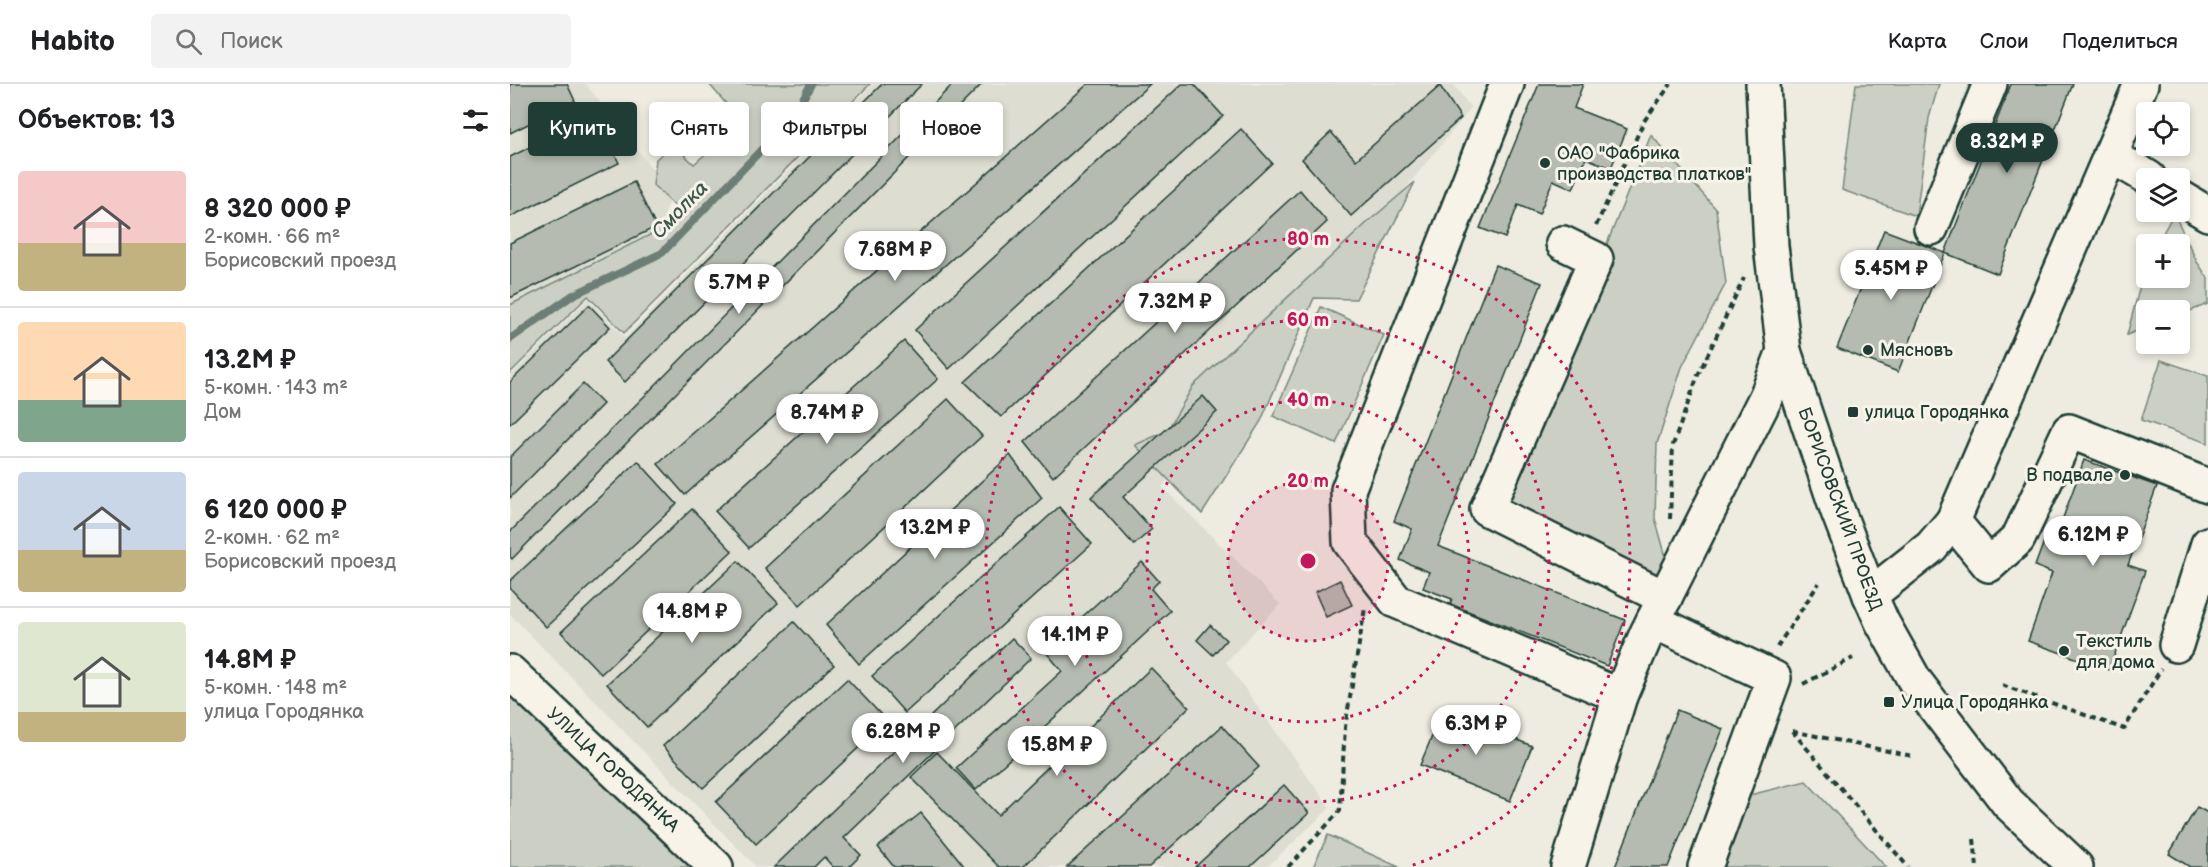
<!DOCTYPE html>
<html lang="ru">
<meta charset="utf-8">
<style>
body{margin:0;font-family:"Balsamiq Sans",sans-serif;background:#f2f2f2;color:#202124;height:100vh;display:flex;flex-direction:column;font-size:22px;white-space:nowrap}
*{box-sizing:border-box;margin:0}
p{font-size:20px;color:#757577}
.icon{flex:none;width:33px;height:33px;fill:none;stroke:currentColor;stroke-width:2;stroke-linecap:round;stroke-linejoin:round}
.map{position:relative;flex:1;overflow:hidden}
.side{display:flex;flex-direction:column;background:#fff;width:510px}
.side>*{flex:none}
.hud{position:absolute;left:18px;top:18px;width:570px;height:54px;display:flex;gap:12px}
.buttons{position:absolute;left:1626px;top:18px;display:grid;gap:12px}
.buttons a{display:grid;place-items:center;width:54px;height:54px;border-radius:6px;background:#fff;box-shadow:0 3px 9px #0003;font-size:30px}
.price{position:absolute;translate:-50% -51px;padding:0 14px;border-radius:21px;background:#fff;color:#222;font-size:20px;line-height:39px;filter:drop-shadow(0 2px 3px #0008)}
.price::after{content:'';position:absolute;left:50%;top:36px;width:18px;height:14px;margin-left:-9px;background:inherit;clip-path:polygon(0 0,100% 0,50% 100%)}
.price.selected{background:#1f3d34;color:#fff}
ul{padding:0;list-style:none}
li{display:flex;align-items:center;gap:18px;height:150px;padding:0 18px}
li+li{border-top:2px solid #e0e0e0}
li span{display:grid;place-items:center;flex:none;width:168px;height:120px;border-radius:6px;color:#555}
li>.icon{margin-inline-start:auto}
span .icon{width:72px;height:72px;fill:#fffc;stroke-width:1}
li b{font-size:26px}
h2{display:flex;justify-content:space-between;align-items:center;height:72px;padding:0 18px;font-size:26px}
.chip{padding:0 21px;border-radius:6px;background:#fff;box-shadow:0 3px 9px #0003;font-size:21px;line-height:54px}
.chip.selected{background:#1f3d34;color:#fff}
header{display:flex;align-items:center;gap:36px;box-sizing:border-box;height:84px;padding:0 30px;background:#fff;border-bottom:2px solid #e0e0e0}
header strong{font-size:28px}
nav{display:flex;gap:33px;margin-inline-start:auto;font-size:21px}
.search{width:420px;height:54px;background:#f2f2f2;display:flex;align-items:center;gap:15px;box-sizing:border-box;padding:0 21px;border-radius:6px;color:#757577;font-size:22px}
main{display:flex;flex:1;min-height:0}
.map>svg:first-child{display:block}
.built{fill:#ddddd2}
.green{fill:#cccfc4;stroke:#76867c;stroke-width:1.5}
.lines{fill:none;stroke-linecap:round;stroke-linejoin:round}
.stream{stroke:#6c7e74;stroke-width:8}
.building{fill:#b5bbb0;stroke:#1f3d34;stroke-width:1.5}
.minor-casing{stroke:#1f3d34;stroke-width:38}
.path{stroke:#1f3d34;stroke-width:4;stroke-dasharray:6 4.5;stroke-linecap:butt}
.minor{stroke:#f7f3e8;stroke-width:33}
.ring{fill:none;stroke:#c2185b;stroke-width:3;stroke-dasharray:3 6}
.poi-dot{fill:#1f3d34;stroke:#f7f3e8;stroke-width:2}
.labels{text-anchor:middle;dominant-baseline:central;stroke-width:6;stroke-linejoin:round;paint-order:stroke}
.poi-label{font-size:18px;fill:#1f3d34;stroke:#f7f3e8;text-anchor:start}
.street-label{font-size:18px;fill:#1f3d34;stroke:#f7f3e8}
.water-label{font-size:20px;font-style:italic;fill:#3f584f;stroke:#f7f3e8}
.centre{fill:#c2185b;stroke:#f7f3e8;stroke-width:3}
.ring-label{font-size:18px;text-anchor:middle;font-weight:bold;fill:#c2185b;stroke:#f7f3e8;stroke-width:6;stroke-linejoin:round;paint-order:stroke}
</style>
<header>
<strong>Habito</strong>
<div class="search"><svg class="icon" aria-label="search" viewBox="0 0 24 24"><circle cx="10" cy="10" r="6"/><path d="M15 15l6 6"/></svg>Поиск</div>
<nav><a>Карта</a><a>Слои</a><a>Поделиться</a></nav>
</header>
<main>
<section class="side">
<h2>Объектов: 13<svg class="icon" aria-label="filters" viewBox="0 0 24 24"><path d="M4 7h16M4 17h16"/><circle cx="9" cy="7" r="2"/><circle cx="15" cy="17" r="2"/></svg></h2>
<ul>
<li><span style="background:linear-gradient(#f6c9c9 60%,#c2b280 0)"><svg class="icon" aria-label="home" viewBox="0 0 24 24"><path d="M3 11l9-7 9 7M6 9v11h12V9"/></svg></span><div><b>8 320 000 ₽</b><p>2-комн. · 66 m²</p><p>Борисовский проезд</p></div></li>
<li><span style="background:linear-gradient(#ffd9b3 65%,#7fa58c 0)"><svg class="icon" aria-label="home" viewBox="0 0 24 24"><path d="M3 11l9-7 9 7M6 9v11h12V9"/></svg></span><div><b>13.2M ₽</b><p>5-комн. · 143 m²</p><p>Дом</p></div></li>
<li><span style="background:linear-gradient(#c9d6e8 65%,#c2b280 0)"><svg class="icon" aria-label="home" viewBox="0 0 24 24"><path d="M3 11l9-7 9 7M6 9v11h12V9"/></svg></span><div><b>6 120 000 ₽</b><p>2-комн. · 62 m²</p><p>Борисовский проезд</p></div></li>
<li><span style="background:linear-gradient(#dfe7d0 75%,#c2b280 0)"><svg class="icon" aria-label="home" viewBox="0 0 24 24"><path d="M3 11l9-7 9 7M6 9v11h12V9"/></svg></span><div><b>14.8M ₽</b><p>5-комн. · 148 m²</p><p>улица Городянка</p></div></li>
</ul>
</section>
<div class="map">
<svg width="1698" height="783" viewBox="0 0 1698 783">
<rect width="100%" height="100%" fill="#eeece1"/>
<filter id="ink" filterUnits="userSpaceOnUse"><feTurbulence type="fractalNoise" baseFrequency=".0167" numOctaves="2"/><feDisplacementMap in="SourceGraphic" scale="12" xChannelSelector="R" yChannelSelector="G"/><feConvolveMatrix kernelMatrix="1 2 1 2 8 2 1 2 1" color-interpolation-filters="sRGB"/></filter>
<g filter="url(#ink)">
<!-- built -->
<g class="built">
<path d="M 0,0 L 76,0 L 161,109 L 146,159 L 0,236 Z"/>
<path d="M 363,0 L 943,0 L 961,24 L 652,403 L 770,520 L 716,578 L 820,724 L 757,783 L 246,783 L 0,530 L 0,292 L 78,215 L 115,254 Z"/>
</g>
<!-- green -->
<g class="green">
<path d="M 199,0 L 360,0 L 114,249 L 78,212 L 0,289 L 0,221 L 142,150 L 168,125 L 143,101 L 146,75 L 163,60 L 184,80 L 232,38 Z"/>
<path d="M 1346,0 L 1429,0 L 1419,34 L 1406,132 L 1332,106 Z"/>
<path d="M 1141,51 L 1206,125 L 1216,199 L 1172,283 L 1147,360 L 1145,434 L 1158,480 L 1146,501 L 992,419 Z"/>
<path d="M 905,98 L 846,215 L 804,214 L 751,337 L 692,430 L 625,361 L 657,347 L 683,302 L 859,137 Z"/>
<path d="M 1664,129 L 1687,178 L 1698,194 L 1698,220 L 1670,231 L 1670,226 L 1636,226 L 1636,243 L 1617,251 L 1636,179 L 1636,194 L 1670,194 L 1670,160 L 1647,160 Z"/>
<path d="M 811,223 L 874,251 L 826,360 L 763,332 Z"/>
<path d="M 1651,276 L 1698,292 L 1698,359 L 1631,336 Z"/>
<path d="M 0,600 L 185,783 L 0,783 Z"/>
<path d="M 1296,697 L 1376,783 L 1209,783 L 1236,712 Z"/>
<path d="M 818,751 L 889,783 L 803,783 Z"/>
</g>
<g class="lines">
<!-- stream -->
<path class="stream" d="M 0,255 L 63,211 L 152,169 L 283,33 L 301,0"/>
</g>
<!-- building -->
<g class="building">
<path d="M 0,0 L 57,0 L 65,17 L 0,49 Z"/>
<path d="M 372,0 L 412,0 L 115,298 L 95,278 Z"/>
<path d="M 443,0 L 472,0 L 2,475 L 0,473 L 0,448 Z"/>
<path d="M 578,0 L 640,0 L 175,411 L 148,380 Z"/>
<path d="M 672,0 L 684,0 L 713,32 L 439,285 L 405,246 Z"/>
<path d="M 1029,0 L 1073,0 L 1064,24 L 1117,45 L 1101,84 L 1076,74 L 1063,105 L 1043,96 L 1029,130 L 1008,121 L 995,154 L 970,144 Z"/>
<path d="M 1501,0 L 1563,0 L 1488,190 L 1435,169 Z"/>
<path d="M 930,2 L 951,34 L 841,132 L 792,75 L 821,48 L 846,76 Z"/>
<path d="M 85,31 L 109,79 L 0,133 L 0,73 Z"/>
<path d="M 731,45 L 762,79 L 491,333 L 455,298 Z"/>
<path d="M 124,98 L 146,143 L 0,214 L 0,159 Z"/>
<path d="M 790,106 L 817,138 L 543,393 L 515,358 Z"/>
<path d="M 1374,146 L 1435,169 L 1388,288 L 1327,264 Z"/>
<path d="M 985,181 L 1032,199 L 928,462 L 1115,536 L 1097,582 L 940,520 L 942,515 L 913,504 L 919,488 L 890,476 L 902,445 L 884,437 Z"/>
<path d="M 79,221 L 100,243 L 0,340 L 0,298 Z"/>
<path d="M 394,257 L 428,295 L 239,464 L 205,427 Z"/>
<path d="M 73,300 L 93,320 L 0,414 L 0,373 Z"/>
<path d="M 693,312 L 707,328 L 613,413 L 642,445 L 624,461 L 581,413 Z"/>
<path d="M 438,315 L 472,352 L 290,521 L 255,484 Z"/>
<path d="M 500,371 L 532,414 L 349,580 L 316,541 Z"/>
<path d="M 1574,376 L 1647,402 L 1618,481 L 1635,487 L 1599,586 L 1518,557 L 1542,489 L 1525,482 L 1536,452 L 1545,456 Z"/>
<path d="M 128,377 L 167,420 L 36,543 L 0,504 L 0,497 Z"/>
<path d="M 549,423 L 582,460 L 395,629 L 362,592 Z"/>
<path d="M 182,425 L 222,467 L 91,590 L 51,548 Z"/>
<path d="M 228,477 L 268,519 L 137,643 L 97,600 Z"/>
<path d="M 632,478 L 649,497 L 641,505 L 660,527 L 466,706 L 446,684 L 552,587 L 535,567 Z"/>
<path d="M 830,496 L 842,521 L 816,533 L 805,508 Z"/>
<path d="M 284,538 L 324,581 L 193,704 L 153,662 Z"/>
<path d="M 700,541 L 716,556 L 703,571 L 687,556 Z"/>
<path d="M 502,554 L 521,574 L 334,754 L 351,771 L 339,783 L 323,783 L 314,773 L 304,783 L 264,783 Z"/>
<path d="M 641,584 L 679,623 L 513,783 L 489,783 L 401,693 L 427,668 L 488,731 Z"/>
<path d="M 337,595 L 377,637 L 246,760 L 206,718 Z"/>
<path d="M 933,626 L 1022,662 L 1000,717 L 910,681 Z"/>
<path d="M 1167,626 L 1213,645 L 1158,783 L 1105,783 Z"/>
<path d="M 712,642 L 749,683 L 639,783 L 557,783 Z"/>
<path d="M 774,701 L 799,729 L 740,783 L 685,783 Z"/>
<path d="M 1687,723 L 1698,729 L 1698,783 L 1680,783 L 1659,770 Z"/>
<path d="M 411,729 L 455,783 L 384,783 L 368,763 Z"/>
</g>
<g class="lines">
<defs>
<g id="minor">
<path d="M 997,0 L 838,406 L 840,458 L 886,517 L 1110,612"/>
<path d="M 1253,0 L 1261,162 L 1274,267 L 1327,425 L 1360,511 L 1372,538 L 1405,597 L 1498,719 L 1566,783"/>
<path d="M 1600,71 L 1639,94"/>
<path d="M 1670,113 L 1698,130"/>
<path d="M 1421,144 L 1480,0"/>
<path d="M 1053,159 L 1086,175 L 977,425 L 1155,514"/>
<path d="M 1443,437 L 1631,0"/>
<path d="M 1360,511 L 1421,463 L 1443,437 L 1479,481 L 1508,455 L 1559,347 L 1698,402"/>
<path d="M 1143,537 L 1264,594 L 1195,783"/>
<path d="M 1666,561 L 1698,460"/>
<path d="M 0,588 L 206,783"/>
<path d="M 1058,783 L 1110,612 L 1137,549 L 1257,311 L 1274,267"/>
</g>
</defs>
<!-- minor casing -->
<use href="#minor" class="minor-casing"/>
<!-- path -->
<g class="path">
<path d="M 1086,142 L 1134,37 L 1161,0"/>
<path d="M 1160,435 L 1163,361 L 1188,291 L 1234,194"/>
<path d="M 1267,563 L 1309,499"/>
<path d="M 1293,600 L 1343,574"/>
<path d="M 1492,601 L 1614,645 L 1651,585"/>
<path d="M 1282,647 L 1398,783"/>
<path d="M 1282,647 L 1402,672"/>
<path d="M 1464,755 L 1467,783"/>
<path d="M 778,783 L 830,727 L 835,643 L 855,524"/>
</g>
<!-- minor -->
<use href="#minor" class="minor"/>
</g>
</g>
<!-- distance rings -->
<circle cx="798" cy="477" r="80" fill="#c2185b" fill-opacity=".12"/>
<g class="ring">
<circle cx="798" cy="477" r="80"/>
<circle cx="798" cy="477" r="161"/>
<circle cx="798" cy="477" r="241"/>
<path d="M696 782A322 322 0 1 1 900 782"/>
</g>
<!-- markers -->
<g class="poi-dot">
<circle cx="1035" cy="79" r="6"/>
<circle cx="1358" cy="266" r="6"/>
<rect x="1337" y="322" width="12" height="12" rx="3"/>
<circle cx="1615" cy="391" r="6"/>
<circle cx="1554" cy="567" r="6"/>
<rect x="1373" y="612" width="12" height="12" rx="3"/>
</g>
<g class="labels">
<!-- poi labels -->
<g class="poi-label">
<text x="1047" y="69">ОАО "Фабрика<tspan x="1047" dy="21">производства платков"</tspan></text>
<text x="1370" y="266">Мясновъ</text>
<text x="1355" y="328">улица Городянка</text>
<text x="1603" y="391" text-anchor="end">В подвале</text>
<text x="1566" y="557">Текстиль<tspan x="1566" dy="21">для дома</tspan></text>
<text x="1391" y="618">Улица Городянка</text>
</g>
<!-- street labels -->
<g class="street-label">
<text transform="translate(1330 425) rotate(70)">БОРИСОВСКИЙ ПРОЕЗД</text>
<text transform="translate(103 686) rotate(43)">УЛИЦА ГОРОДЯНКА</text>
</g>
<!-- water labels -->
<g class="water-label">
<text transform="translate(170 126) rotate(-46)">Смолка</text>
</g>
</g>
<circle cx="798" cy="477" r="9" class="centre"/>
<g class="ring-label">
<text x="798" y="161">80 m</text>
<text x="798" y="242">60 m</text>
<text x="798" y="322">40 m</text>
<text x="798" y="403">20 m</text>
</g>
</svg>
<div class="buttons">
<a><svg class="icon" aria-label="locate" viewBox="0 0 24 24"><circle cx="12" cy="12" r="6"/><path d="M12 2v4M12 18v4M2 12h4M18 12h4"/></svg></a>
<a><svg class="icon" aria-label="layers" viewBox="0 0 24 24"><path d="M12 4l9 5-9 5-9-5zM3 14l9 5 9-5"/></svg></a>
<a>+</a>
<a>−</a>
</div>
<b class="price selected" style="left:1497px;top:90px">8.32M ₽</b>
<b class="price" style="left:385px;top:198px">7.68M ₽</b>
<b class="price" style="left:1381px;top:217px">5.45M ₽</b>
<b class="price" style="left:229px;top:231px">5.7M ₽</b>
<b class="price" style="left:665px;top:250px">7.32M ₽</b>
<b class="price" style="left:317px;top:361px">8.74M ₽</b>
<b class="price" style="left:425px;top:476px">13.2M ₽</b>
<b class="price" style="left:1583px;top:483px">6.12M ₽</b>
<b class="price" style="left:182px;top:560px">14.8M ₽</b>
<b class="price" style="left:565px;top:583px">14.1M ₽</b>
<b class="price" style="left:966px;top:672px">6.3M ₽</b>
<b class="price" style="left:393px;top:680px">6.28M ₽</b>
<b class="price" style="left:547px;top:693px">15.8M ₽</b>
<div class="hud">
<a class="chip selected">Купить</a>
<a class="chip">Снять</a>
<a class="chip">Фильтры</a>
<a class="chip">Новое</a>
</div>
</div>
</main>
